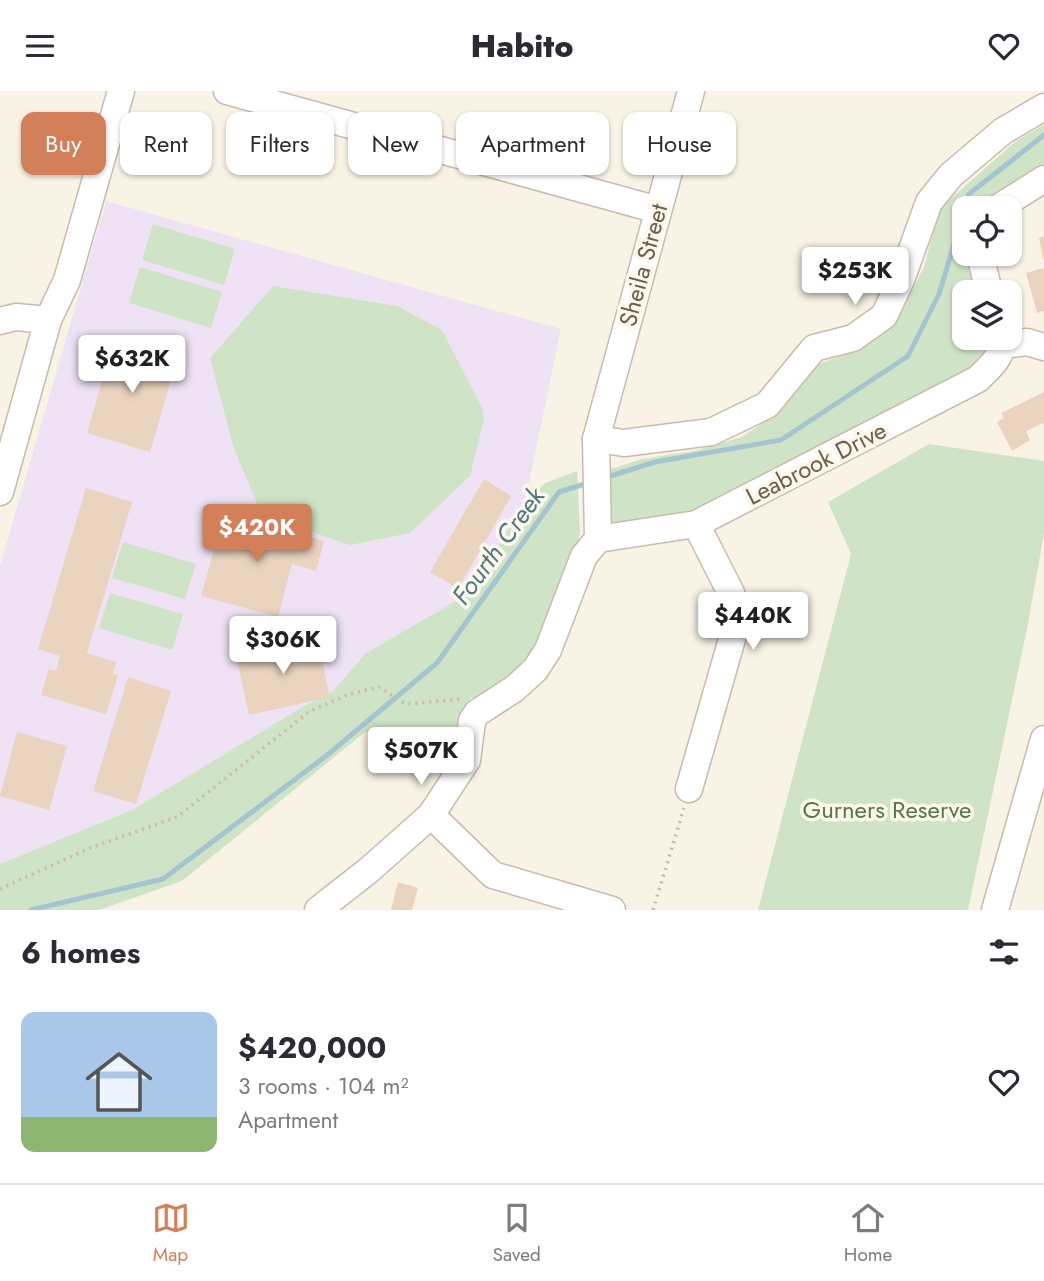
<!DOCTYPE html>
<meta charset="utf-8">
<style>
body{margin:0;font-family:Jost,sans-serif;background:#f7f7f7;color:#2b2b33;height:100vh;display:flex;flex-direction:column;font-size:26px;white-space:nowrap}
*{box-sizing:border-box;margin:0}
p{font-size:23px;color:#7c7c81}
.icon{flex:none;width:38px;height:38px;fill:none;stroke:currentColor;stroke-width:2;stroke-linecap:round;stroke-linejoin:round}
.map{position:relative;height:819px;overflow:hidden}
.side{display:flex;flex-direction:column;background:#fff;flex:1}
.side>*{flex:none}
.top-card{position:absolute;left:21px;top:21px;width:1003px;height:63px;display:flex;gap:14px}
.controls{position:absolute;left:952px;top:105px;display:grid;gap:14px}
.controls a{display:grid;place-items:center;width:70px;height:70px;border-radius:14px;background:#fff;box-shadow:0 2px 5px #0004;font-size:35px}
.price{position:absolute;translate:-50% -60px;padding:0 16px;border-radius:7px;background:#fff;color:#222;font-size:23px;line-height:46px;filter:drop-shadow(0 2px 4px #0008)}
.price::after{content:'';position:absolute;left:50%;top:42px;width:21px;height:16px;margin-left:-10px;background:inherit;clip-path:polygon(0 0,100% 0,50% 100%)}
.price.on{background:#d27f5a;color:#fff}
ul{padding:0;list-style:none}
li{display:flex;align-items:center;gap:21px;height:175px;padding:0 21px}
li+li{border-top:2px solid #e1e1e2}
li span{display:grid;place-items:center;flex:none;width:196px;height:140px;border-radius:14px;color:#555}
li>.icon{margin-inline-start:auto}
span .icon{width:84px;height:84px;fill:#fffc;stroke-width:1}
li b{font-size:30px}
h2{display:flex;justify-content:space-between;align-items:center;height:84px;padding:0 21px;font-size:30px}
.pill{padding:0 24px;border-radius:14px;background:#fff;box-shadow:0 2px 5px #0004;font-size:24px;line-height:63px}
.pill.on{background:#d27f5a;color:#fff}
header{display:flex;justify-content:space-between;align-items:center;height:91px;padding:0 21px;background:#fff;font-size:32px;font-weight:800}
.menu{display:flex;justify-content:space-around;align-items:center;height:98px;border-top:2px solid #e1e1e2;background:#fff;font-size:19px;color:#7c7c81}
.menu a{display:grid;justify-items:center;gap:4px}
.menu .on{color:#d27f5a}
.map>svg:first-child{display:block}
.education{fill:#efe2f5}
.green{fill:#cfe4c6}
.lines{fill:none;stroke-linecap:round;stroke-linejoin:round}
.stream{stroke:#a4c5d0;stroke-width:5}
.building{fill:#ead4c0}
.minor-casing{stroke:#c8bbad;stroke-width:29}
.path{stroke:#cfb8a4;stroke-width:3.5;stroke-dasharray:2 5;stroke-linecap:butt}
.minor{stroke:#fff;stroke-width:26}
.labels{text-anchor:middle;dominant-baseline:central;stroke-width:7;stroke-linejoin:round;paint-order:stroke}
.street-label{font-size:24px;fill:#6e5c4e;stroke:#fcf7eb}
.park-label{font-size:24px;fill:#54784b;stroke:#fcf7eb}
.water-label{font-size:26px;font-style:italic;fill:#4e7885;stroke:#fcf7eb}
</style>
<header><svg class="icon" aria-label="menu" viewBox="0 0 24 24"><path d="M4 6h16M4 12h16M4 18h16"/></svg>Habito<svg class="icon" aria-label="heart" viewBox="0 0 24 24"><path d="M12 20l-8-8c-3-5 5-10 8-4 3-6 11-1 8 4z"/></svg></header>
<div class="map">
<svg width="1044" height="819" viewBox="0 0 1044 819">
<rect width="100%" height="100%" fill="#f9f3e5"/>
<!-- education -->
<path class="education" d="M 106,110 L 561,238 L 525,411 L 468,503 L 366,562 L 333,600 L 299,618 L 132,719 L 0,773 L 0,475 Z"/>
<!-- green -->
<g class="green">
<path d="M 1044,34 L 1044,80 C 1019,99 997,117 964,117 L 964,163 L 973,163 L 981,201 L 964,201 L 964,247 L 993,247 L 985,272 L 686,424 L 605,434 L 605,380 L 642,368 L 694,360 L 742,346 L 773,325 L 819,273 L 853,261 L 896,232 L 924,176 L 939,118 L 1016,50 Z"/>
<path d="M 153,133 L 235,158 L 224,194 L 142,169 Z"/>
<path d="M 140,176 L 222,201 L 211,237 L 129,212 Z"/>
<path d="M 273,195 L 397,215 L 442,239 L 482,317 L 484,328 L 470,385 L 410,442 L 350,454 L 262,424 L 234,358 L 210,267 Z"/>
<path d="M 929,353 L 1044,370 L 1044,442 L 1028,533 L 968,819 L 758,819 L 851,463 L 828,411 Z"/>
<path d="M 577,380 L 580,441 L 576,459 L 539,553 L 516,580 L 477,606 L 471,607 L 466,614 L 453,665 L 365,641 L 182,790 L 99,819 L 0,819 L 0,773 L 132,719 L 299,618 L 333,600 L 366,562 L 468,503 L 525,411 L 545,392 Z"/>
<path d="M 123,451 L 196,473 L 185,508 L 112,487 Z"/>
<path d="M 110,502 L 183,523 L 172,559 L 99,537 Z"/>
</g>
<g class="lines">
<!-- stream -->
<g class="stream">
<path d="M 965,117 L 969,103 L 1044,44"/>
<path d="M 604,387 L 655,371 L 781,349 L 908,265 L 939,203 L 964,120"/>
<path d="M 31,819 L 163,788 L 326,665 L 437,572 L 559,401 L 588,392"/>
</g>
</g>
<!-- building -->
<g class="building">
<path d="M 1044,145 L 1044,168 L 1043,168 L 1039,147 Z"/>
<path d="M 1044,177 L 1044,220 L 1037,222 L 1026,182 Z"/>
<path d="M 115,246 L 178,265 L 150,361 L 87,342 Z"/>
<path d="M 1044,301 L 1044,332 L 1026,340 L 1030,349 L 1012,360 L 997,331 L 1004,327 L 1001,322 Z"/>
<path d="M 484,388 L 511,405 L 458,498 L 430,481 Z"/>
<path d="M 86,397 L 132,411 L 87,562 L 116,571 L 113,583 L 118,584 L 106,623 L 41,604 L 49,578 L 56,580 L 60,565 L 38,558 Z"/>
<path d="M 224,423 L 324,450 L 316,480 L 292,473 L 278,526 L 201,505 Z"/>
<path d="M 317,546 L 330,606 L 249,624 L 236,564 Z"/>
<path d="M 128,586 L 171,600 L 136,713 L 93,700 Z"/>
<path d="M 17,641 L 67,655 L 49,719 L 0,705 Z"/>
<path d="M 398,791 L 418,797 L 412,819 L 391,819 Z"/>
</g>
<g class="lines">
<defs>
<g id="minor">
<path d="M 227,0 L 658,119"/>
<path d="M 998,117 L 1044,88"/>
<path d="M 980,163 L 989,201"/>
<path d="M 0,230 L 16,226 L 48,229"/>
<path d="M 1003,254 L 1027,251 L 1044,256"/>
<path d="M 596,348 L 624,352 L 711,341 L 767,314 L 814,257 L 853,247 L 884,225 L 901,189 L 929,111 L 951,84 L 1003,40 L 1044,16"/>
<path d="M 0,401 L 48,229 L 67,189 L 121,0"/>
<path d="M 598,448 L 696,433 L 978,288 C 990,276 1005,264 1001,247"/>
<path d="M 689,698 L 732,548 L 737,524 L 731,502 L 696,433"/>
<path d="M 431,724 L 493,784 L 612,819"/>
<path d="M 318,819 L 369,779 L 431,724 L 467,669 L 472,630 L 477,622 L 514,598 L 535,579 L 548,559 L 584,465 L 598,448 L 596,348 L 691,0"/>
<path d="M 995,819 L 1044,648"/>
</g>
</defs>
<!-- minor casing -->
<use href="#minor" class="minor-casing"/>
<!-- path -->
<g class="path">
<path d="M 0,798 L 90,757 L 177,726 L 310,620 L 350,603 L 379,596 L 406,613 L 462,608"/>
<path d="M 653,819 L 684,717"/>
</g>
<!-- minor -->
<use href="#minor" class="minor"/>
</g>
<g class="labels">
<!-- street labels -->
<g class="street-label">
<text transform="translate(643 174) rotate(-75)">Sheila Street</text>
<text transform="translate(816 372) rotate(-27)">Leabrook Drive</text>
</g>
<!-- park labels -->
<g class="park-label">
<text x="887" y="718">Gurners Reserve</text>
</g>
<!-- water labels -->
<g class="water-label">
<text transform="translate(498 455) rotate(-54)">Fourth Creek</text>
</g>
</g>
</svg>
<div class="controls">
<a><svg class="icon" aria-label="locate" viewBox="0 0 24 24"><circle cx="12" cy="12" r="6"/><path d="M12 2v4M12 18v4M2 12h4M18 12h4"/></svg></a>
<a><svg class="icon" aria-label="layers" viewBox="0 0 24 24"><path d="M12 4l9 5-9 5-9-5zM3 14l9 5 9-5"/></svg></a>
</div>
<b class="price" style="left:855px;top:216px">$253K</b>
<b class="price" style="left:132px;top:304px">$632K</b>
<b class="price on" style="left:257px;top:473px">$420K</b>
<b class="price" style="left:753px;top:561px">$440K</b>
<b class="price" style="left:283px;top:585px">$306K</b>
<b class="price" style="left:421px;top:696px">$507K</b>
<div class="top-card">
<a class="pill on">Buy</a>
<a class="pill">Rent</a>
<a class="pill">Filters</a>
<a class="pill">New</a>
<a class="pill">Apartment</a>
<a class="pill">House</a>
</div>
</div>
<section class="side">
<h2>6 homes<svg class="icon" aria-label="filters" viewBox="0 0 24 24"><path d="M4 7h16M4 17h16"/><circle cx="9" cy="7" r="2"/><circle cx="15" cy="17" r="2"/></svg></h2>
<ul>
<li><span style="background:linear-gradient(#a9c7e8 75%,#8fb573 0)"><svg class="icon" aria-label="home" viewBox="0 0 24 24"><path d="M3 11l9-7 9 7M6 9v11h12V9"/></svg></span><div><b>$420,000</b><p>3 rooms · 104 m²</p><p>Apartment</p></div><svg class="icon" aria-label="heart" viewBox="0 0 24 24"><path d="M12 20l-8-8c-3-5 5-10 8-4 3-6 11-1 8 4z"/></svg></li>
</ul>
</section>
<nav class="menu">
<a class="on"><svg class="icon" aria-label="map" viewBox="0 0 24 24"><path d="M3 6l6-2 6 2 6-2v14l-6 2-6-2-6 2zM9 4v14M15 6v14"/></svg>Map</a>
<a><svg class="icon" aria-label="saved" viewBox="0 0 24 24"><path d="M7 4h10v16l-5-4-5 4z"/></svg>Saved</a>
<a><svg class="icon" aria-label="home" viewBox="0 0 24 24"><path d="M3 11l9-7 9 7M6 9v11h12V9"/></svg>Home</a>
</nav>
